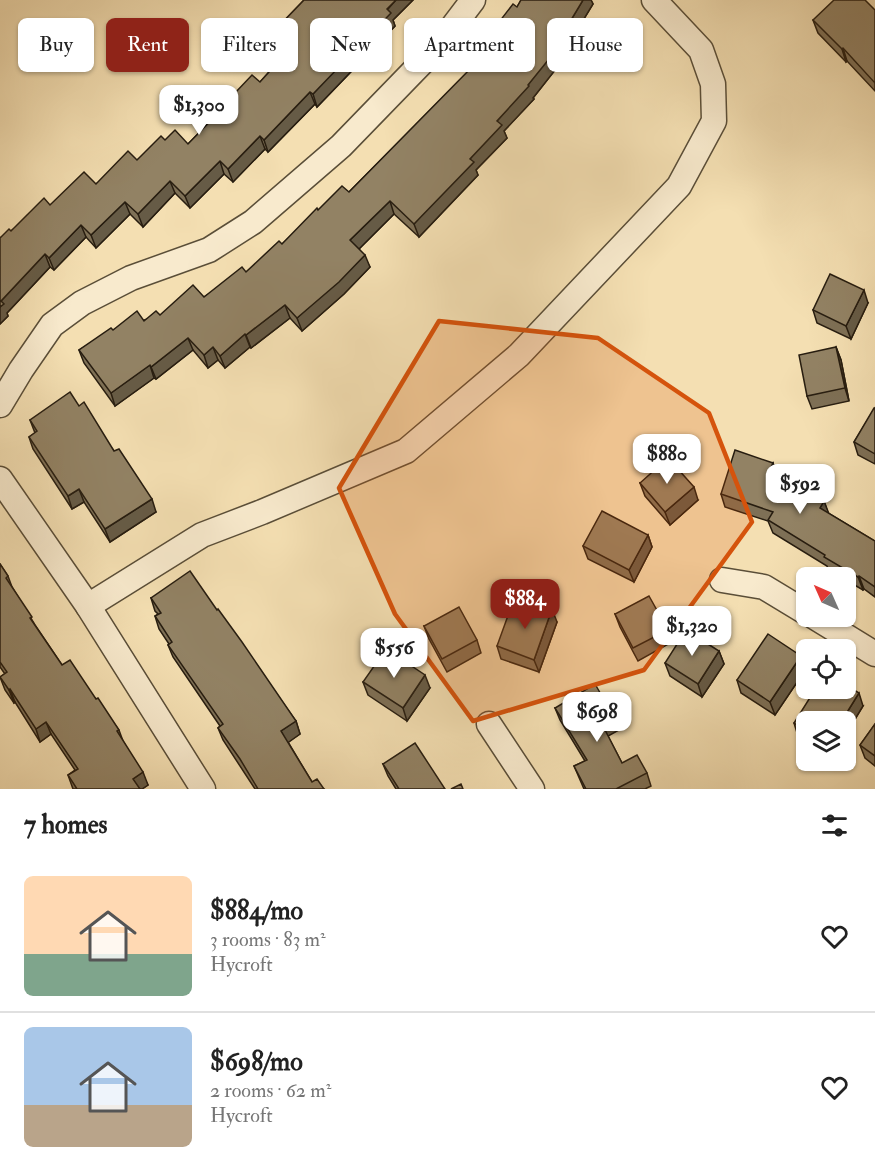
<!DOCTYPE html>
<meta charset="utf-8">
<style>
body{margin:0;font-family:"IM FELL Double Pica",serif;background:#f2f2f2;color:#222;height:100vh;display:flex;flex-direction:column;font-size:22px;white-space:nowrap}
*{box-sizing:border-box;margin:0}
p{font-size:20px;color:#767676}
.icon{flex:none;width:33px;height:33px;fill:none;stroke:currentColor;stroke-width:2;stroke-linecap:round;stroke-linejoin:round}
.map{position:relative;height:789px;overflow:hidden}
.details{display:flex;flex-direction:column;background:#fff;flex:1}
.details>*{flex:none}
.hud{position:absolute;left:18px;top:18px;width:840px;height:54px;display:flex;gap:12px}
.needle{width:39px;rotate:315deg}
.buttons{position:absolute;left:796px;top:567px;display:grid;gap:12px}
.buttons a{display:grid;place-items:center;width:60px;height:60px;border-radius:9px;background:#fff;box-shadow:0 2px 4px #0004;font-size:30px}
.price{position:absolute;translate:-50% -51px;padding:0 14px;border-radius:12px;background:#fff;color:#222;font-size:20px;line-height:39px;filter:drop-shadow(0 2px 3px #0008)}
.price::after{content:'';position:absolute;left:50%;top:36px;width:18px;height:14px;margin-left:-9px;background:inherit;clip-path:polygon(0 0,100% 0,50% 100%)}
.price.current{background:#8f2418;color:#fff}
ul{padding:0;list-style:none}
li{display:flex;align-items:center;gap:18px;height:150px;padding:0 24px}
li+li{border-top:2px solid #e0e0e0}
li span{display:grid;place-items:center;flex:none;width:168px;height:120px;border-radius:9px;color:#555}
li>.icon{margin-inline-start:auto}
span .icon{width:72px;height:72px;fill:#fffc;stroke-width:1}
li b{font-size:26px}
h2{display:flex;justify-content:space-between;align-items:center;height:72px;padding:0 24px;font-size:26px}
.pill{padding:0 21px;border-radius:9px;background:#fff;box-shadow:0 2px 4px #0004;font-size:21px;line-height:54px}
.pill.current{background:#8f2418;color:#fff}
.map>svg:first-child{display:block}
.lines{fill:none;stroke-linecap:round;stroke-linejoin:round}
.minor-casing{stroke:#5a4e38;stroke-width:27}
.minor{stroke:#f8eacd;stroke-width:24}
.wall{fill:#7e7056;stroke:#271d10;stroke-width:1.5}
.shaded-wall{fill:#665b46;stroke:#271d10;stroke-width:1.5}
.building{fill:#928264;stroke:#271d10;stroke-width:1.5}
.marked{fill:#d5530c;fill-opacity:0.2;stroke:#d5530c;stroke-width:4.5;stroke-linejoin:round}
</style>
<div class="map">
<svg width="875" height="789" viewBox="0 0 875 789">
<rect width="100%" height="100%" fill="#f4dfb2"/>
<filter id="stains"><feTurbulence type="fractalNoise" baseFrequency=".00333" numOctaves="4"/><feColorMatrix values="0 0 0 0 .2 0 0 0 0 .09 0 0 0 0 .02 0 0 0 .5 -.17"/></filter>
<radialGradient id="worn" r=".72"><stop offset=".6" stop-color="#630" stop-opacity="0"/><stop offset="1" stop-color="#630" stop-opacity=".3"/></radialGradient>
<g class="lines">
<defs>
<g id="minor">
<path d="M 0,405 L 21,370 L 52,325 L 82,303 L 131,278 L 209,250 L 253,222 L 341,146 L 439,45 L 473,0"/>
<path d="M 0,479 L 88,606 L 203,789"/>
<path d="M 722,580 L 764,587 L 807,613"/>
<path d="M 88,606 L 202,535 L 262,512 L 406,451 L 519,355 L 679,186 L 714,121 L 713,84 L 701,50 L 654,0"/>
<path d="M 813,616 L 875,654"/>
<path d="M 489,724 L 532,789"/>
</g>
</defs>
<!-- minor casing -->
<use href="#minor" class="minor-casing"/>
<!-- minor -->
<use href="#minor" class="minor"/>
</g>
<!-- wall -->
<g class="wall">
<path d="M 304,0 L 413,0 L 393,20 L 395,26 L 317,107 L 315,104 L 268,152 L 265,149 L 233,182 L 224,174 L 190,208 L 175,193 L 143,227 L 130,214 L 96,248 L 86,237 L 54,270 L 50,267 L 7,313 L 8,316 L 0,324 L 0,238 L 11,231 L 50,205 L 96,184 L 137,160 L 165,140 L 188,144 L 235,96 L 234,94 L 260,82 L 293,45 L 285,37 L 280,25 Z"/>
<path d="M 521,0 L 591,0 L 593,4 L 565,50 L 567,55 L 533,98 L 534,99 L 504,131 L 507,138 L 476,170 L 478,175 L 419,237 L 394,214 L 359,249 L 370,267 L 344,294 L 302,331 L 290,318 L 251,348 L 250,347 L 225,368 L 218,360 L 208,368 L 193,350 L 156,379 L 154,378 L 115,406 L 84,363 L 79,350 L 113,330 L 160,315 L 204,297 L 246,272 L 282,244 L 318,210 L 349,192 L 469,71 L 465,61 L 499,25 L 499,22 L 517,7 Z"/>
<path d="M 875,10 L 875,91 L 847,61 L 846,62 L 818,33 L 813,20 Z"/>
<path d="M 868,303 L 851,339 L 817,323 L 813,310 Z"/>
<path d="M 836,347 L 841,360 L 849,401 L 812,409 L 807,396 Z"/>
<path d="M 79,406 L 114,451 L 156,512 L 110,542 L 84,502 L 72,509 L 33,449 L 29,437 L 35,433 L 30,420 Z"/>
<path d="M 875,408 L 875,464 L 858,455 L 854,442 Z"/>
<path d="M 773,463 L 776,473 L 824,501 L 828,513 L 875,541 L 875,597 L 864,589 L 863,590 L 846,580 L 846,578 L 842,578 L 828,569 L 827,566 L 773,533 L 768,521 L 725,507 L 721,494 Z"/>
<path d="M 640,483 L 698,500 L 670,525 L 645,496 Z"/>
<path d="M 648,535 L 652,547 L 634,582 L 588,559 L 583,546 Z"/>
<path d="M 0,564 L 8,576 L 12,587 L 35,625 L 62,665 L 96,699 L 119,730 L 123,741 L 148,785 L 142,789 L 73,789 L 68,775 L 75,770 L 51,734 L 40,742 L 15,702 L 14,703 L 5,690 L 0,677 L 5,674 L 0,667 Z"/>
<path d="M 151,598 L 217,610 L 296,721 L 300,734 L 288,742 L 312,782 L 324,789 L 255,789 L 223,740 L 218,728 L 220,726 L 173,657 L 168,645 L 169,644 L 159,629 L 155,616 L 158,614 L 155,611 Z"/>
<path d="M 615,614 L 668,630 L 672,642 L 638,661 L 620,627 Z"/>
<path d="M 521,615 L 557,622 L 539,672 L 501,659 L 497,646 Z"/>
<path d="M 424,626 L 477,640 L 481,653 L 447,672 L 429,639 Z"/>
<path d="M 719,651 L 724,664 L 702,697 L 670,676 L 665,663 Z"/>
<path d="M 806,669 L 775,715 L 741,693 L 737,680 Z"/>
<path d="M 363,682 L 430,688 L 407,721 L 368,695 Z"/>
<path d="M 863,706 L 846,734 L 846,722 L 807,722 L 807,741 L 798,736 L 794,723 Z"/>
<path d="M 555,708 L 614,717 L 619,730 L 608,736 L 622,763 L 647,773 L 651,786 L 645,789 L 584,789 L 574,766 L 585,761 L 560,720 Z"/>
<path d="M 875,724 L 875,766 L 865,758 L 860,745 Z"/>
<path d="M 383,764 L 445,789 L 396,789 L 388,776 Z"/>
</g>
<!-- shaded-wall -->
<g class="shaded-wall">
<path d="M 396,0 L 413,0 L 393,20 L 395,26 L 317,107 L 313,94 Z"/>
<path d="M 583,0 L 591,0 L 593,4 L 565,50 L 567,55 L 533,98 L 534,99 L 504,131 L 507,138 L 476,170 L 478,175 L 419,237 L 414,224 L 470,159 L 497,121 L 528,85 L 559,40 Z"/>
<path d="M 843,48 L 847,61 L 846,62 L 842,49 Z"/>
<path d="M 310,92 L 315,104 L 268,152 L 264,140 Z"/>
<path d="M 260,136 L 265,149 L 233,182 L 228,169 Z"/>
<path d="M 220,161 L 224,174 L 190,208 L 185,196 Z"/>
<path d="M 170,181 L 175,193 L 143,227 L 138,214 Z"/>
<path d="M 390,201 L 394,214 L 355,253 L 350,240 Z"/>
<path d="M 125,202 L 130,214 L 96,248 L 91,235 Z"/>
<path d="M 81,225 L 86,237 L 54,270 L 49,258 Z"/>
<path d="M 45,254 L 50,267 L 7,313 L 8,316 L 0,324 L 0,307 L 1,301 Z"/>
<path d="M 365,255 L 370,267 L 344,294 L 302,331 L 297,318 Z"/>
<path d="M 864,290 L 868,303 L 851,339 L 846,326 Z"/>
<path d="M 285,305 L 290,318 L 251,348 L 246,335 Z"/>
<path d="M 245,334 L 250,347 L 225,368 L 220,356 Z"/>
<path d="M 188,338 L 193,350 L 156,379 L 151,367 Z"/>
<path d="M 213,347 L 218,360 L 208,368 L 204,355 Z"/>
<path d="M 836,347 L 841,360 L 849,401 L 845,388 Z"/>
<path d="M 150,365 L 154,378 L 115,406 L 111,393 Z"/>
<path d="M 773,463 L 777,475 L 770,469 Z"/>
<path d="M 694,487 L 698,500 L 670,525 L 665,512 Z"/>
<path d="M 79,489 L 84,502 L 72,509 L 68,496 Z"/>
<path d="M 152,499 L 156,512 L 110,542 L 105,529 Z"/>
<path d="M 824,501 L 829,514 L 820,508 Z"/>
<path d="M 648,535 L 652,547 L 634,582 L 629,570 Z"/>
<path d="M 859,576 L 864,589 L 863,590 L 858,577 Z"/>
<path d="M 552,609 L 557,622 L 539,672 L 534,660 Z"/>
<path d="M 719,651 L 724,664 L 702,697 L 698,684 Z"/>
<path d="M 801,656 L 806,669 L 775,715 L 770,702 Z"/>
<path d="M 425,675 L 430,688 L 407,721 L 403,708 Z"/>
<path d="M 10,689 L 15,702 L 14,703 L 9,690 Z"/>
<path d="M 859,693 L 863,706 L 846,734 L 846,722 L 841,722 Z"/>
<path d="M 296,721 L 300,734 L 286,744 L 281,731 Z"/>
<path d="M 46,722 L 51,734 L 40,742 L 36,729 Z"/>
<path d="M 143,772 L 148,785 L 142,789 L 137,789 L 133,779 Z"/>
</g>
<!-- building -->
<g class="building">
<path d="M 304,0 L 396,0 L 387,9 L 391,13 L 313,94 L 310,92 L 264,140 L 260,136 L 228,169 L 220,161 L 185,196 L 170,181 L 138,214 L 125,202 L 91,235 L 81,225 L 49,258 L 45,254 L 1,301 L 4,304 L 0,307 L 0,238 L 9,229 L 11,231 L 44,198 L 50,205 L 84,172 L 96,184 L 128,151 L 137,160 L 161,136 L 165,140 L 175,130 L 188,144 L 236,95 L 234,94 L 252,75 L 260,82 L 297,41 L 280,25 Z"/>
<path d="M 521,0 L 583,0 L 559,40 L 562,43 L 528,85 L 529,86 L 497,121 L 502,125 L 470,159 L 474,162 L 414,224 L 390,201 L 350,240 L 365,255 L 339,282 L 297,318 L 285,305 L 246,335 L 245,334 L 220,356 L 213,347 L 204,355 L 188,338 L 151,367 L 150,365 L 111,393 L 79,350 L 111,328 L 113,330 L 137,311 L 144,321 L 156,311 L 160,315 L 193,285 L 204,297 L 242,267 L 246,272 L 279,241 L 282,244 L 317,208 L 318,210 L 342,186 L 349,192 L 472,67 L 465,61 L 500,24 L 499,22 L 513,4 L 517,7 Z"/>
<path d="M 834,0 L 865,0 L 875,10 L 875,83 L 843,48 L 842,49 L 813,20 Z"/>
<path d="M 830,274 L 864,290 L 846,326 L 813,310 Z"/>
<path d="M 836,347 L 845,388 L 807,396 L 799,355 Z"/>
<path d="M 70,392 L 79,406 L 84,402 L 114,451 L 119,449 L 152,499 L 105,529 L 79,489 L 68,496 L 29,437 L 37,431 L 30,420 Z"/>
<path d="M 874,408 L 875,408 L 875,454 L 854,442 Z"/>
<path d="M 735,450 L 773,463 L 770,469 L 824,501 L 820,508 L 875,541 L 875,587 L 859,576 L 858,577 L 824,557 L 825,555 L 768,520 L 773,512 L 721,494 Z"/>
<path d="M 668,458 L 694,487 L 665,512 L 640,483 Z"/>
<path d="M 602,511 L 648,535 L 629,570 L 583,546 Z"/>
<path d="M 0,564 L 8,576 L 6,578 L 32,617 L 30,618 L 62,665 L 70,660 L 96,699 L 98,698 L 119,730 L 117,731 L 143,772 L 133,779 L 140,789 L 77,789 L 68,775 L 78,769 L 46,722 L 36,729 L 10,689 L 9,690 L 0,677 L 7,672 L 0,662 Z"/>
<path d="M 190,571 L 217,610 L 218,609 L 242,642 L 296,721 L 281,731 L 312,782 L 317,779 L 324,789 L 258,789 L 240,759 L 218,728 L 223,724 L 168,645 L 172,642 L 155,616 L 161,613 L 151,598 Z"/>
<path d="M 649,596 L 668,630 L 633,648 L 615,614 Z"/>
<path d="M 526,600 L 552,609 L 534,660 L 497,646 L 510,610 L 521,615 Z"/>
<path d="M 459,607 L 477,640 L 442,659 L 424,626 Z"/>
<path d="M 686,630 L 719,651 L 698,684 L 665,663 Z"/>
<path d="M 768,634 L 801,656 L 770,702 L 737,680 Z"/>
<path d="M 386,649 L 425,675 L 403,708 L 363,682 Z"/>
<path d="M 595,684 L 614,717 L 602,724 L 622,763 L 637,755 L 647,773 L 616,789 L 586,789 L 574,766 L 587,760 L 555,708 Z"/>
<path d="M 846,685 L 859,693 L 841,722 L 807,722 L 807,732 L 794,723 L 816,688 L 846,688 Z"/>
<path d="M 875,724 L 875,756 L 860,745 Z"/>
<path d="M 415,743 L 445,789 L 399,789 L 383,764 Z"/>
<path d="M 461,784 L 463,789 L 451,789 Z"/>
</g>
<!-- marked area -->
<path class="marked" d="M 439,321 L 598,338 L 709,413 L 752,522 L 644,670 L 473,721 L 395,614 L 339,488 Z"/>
<rect width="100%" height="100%" filter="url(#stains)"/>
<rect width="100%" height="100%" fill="url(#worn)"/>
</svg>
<div class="buttons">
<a><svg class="needle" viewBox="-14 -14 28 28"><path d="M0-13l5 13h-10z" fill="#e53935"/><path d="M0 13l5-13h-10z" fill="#767676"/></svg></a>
<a><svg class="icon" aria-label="locate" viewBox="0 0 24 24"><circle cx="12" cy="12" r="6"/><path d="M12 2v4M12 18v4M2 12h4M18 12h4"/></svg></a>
<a><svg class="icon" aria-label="layers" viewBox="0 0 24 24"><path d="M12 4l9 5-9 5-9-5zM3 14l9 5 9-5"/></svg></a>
</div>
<b class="price" style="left:199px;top:136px">$1,300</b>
<b class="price" style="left:667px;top:485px">$880</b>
<b class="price" style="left:800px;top:515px">$592</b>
<b class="price current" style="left:525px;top:630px">$884</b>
<b class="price" style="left:692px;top:657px">$1,320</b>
<b class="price" style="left:394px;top:679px">$556</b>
<b class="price" style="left:597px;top:743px">$698</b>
<div class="hud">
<a class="pill">Buy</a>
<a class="pill current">Rent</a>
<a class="pill">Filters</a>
<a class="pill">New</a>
<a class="pill">Apartment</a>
<a class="pill">House</a>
</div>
</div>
<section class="details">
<h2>7 homes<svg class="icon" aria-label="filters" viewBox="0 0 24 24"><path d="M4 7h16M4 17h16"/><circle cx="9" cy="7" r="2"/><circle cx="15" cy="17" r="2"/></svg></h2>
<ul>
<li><span style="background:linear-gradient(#ffd9b3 65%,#7fa58c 0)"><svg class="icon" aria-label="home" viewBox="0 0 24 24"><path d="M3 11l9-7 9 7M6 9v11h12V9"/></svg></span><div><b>$884/mo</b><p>3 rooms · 83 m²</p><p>Hycroft</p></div><svg class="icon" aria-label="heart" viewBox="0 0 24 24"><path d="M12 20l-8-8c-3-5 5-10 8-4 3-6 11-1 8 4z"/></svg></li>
<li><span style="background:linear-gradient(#a9c7e8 65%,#b9a48a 0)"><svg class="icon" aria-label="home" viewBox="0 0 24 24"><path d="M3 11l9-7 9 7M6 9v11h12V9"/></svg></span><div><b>$698/mo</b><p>2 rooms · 62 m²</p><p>Hycroft</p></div><svg class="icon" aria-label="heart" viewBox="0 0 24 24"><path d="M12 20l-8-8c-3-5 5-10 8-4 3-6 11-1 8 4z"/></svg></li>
</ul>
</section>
